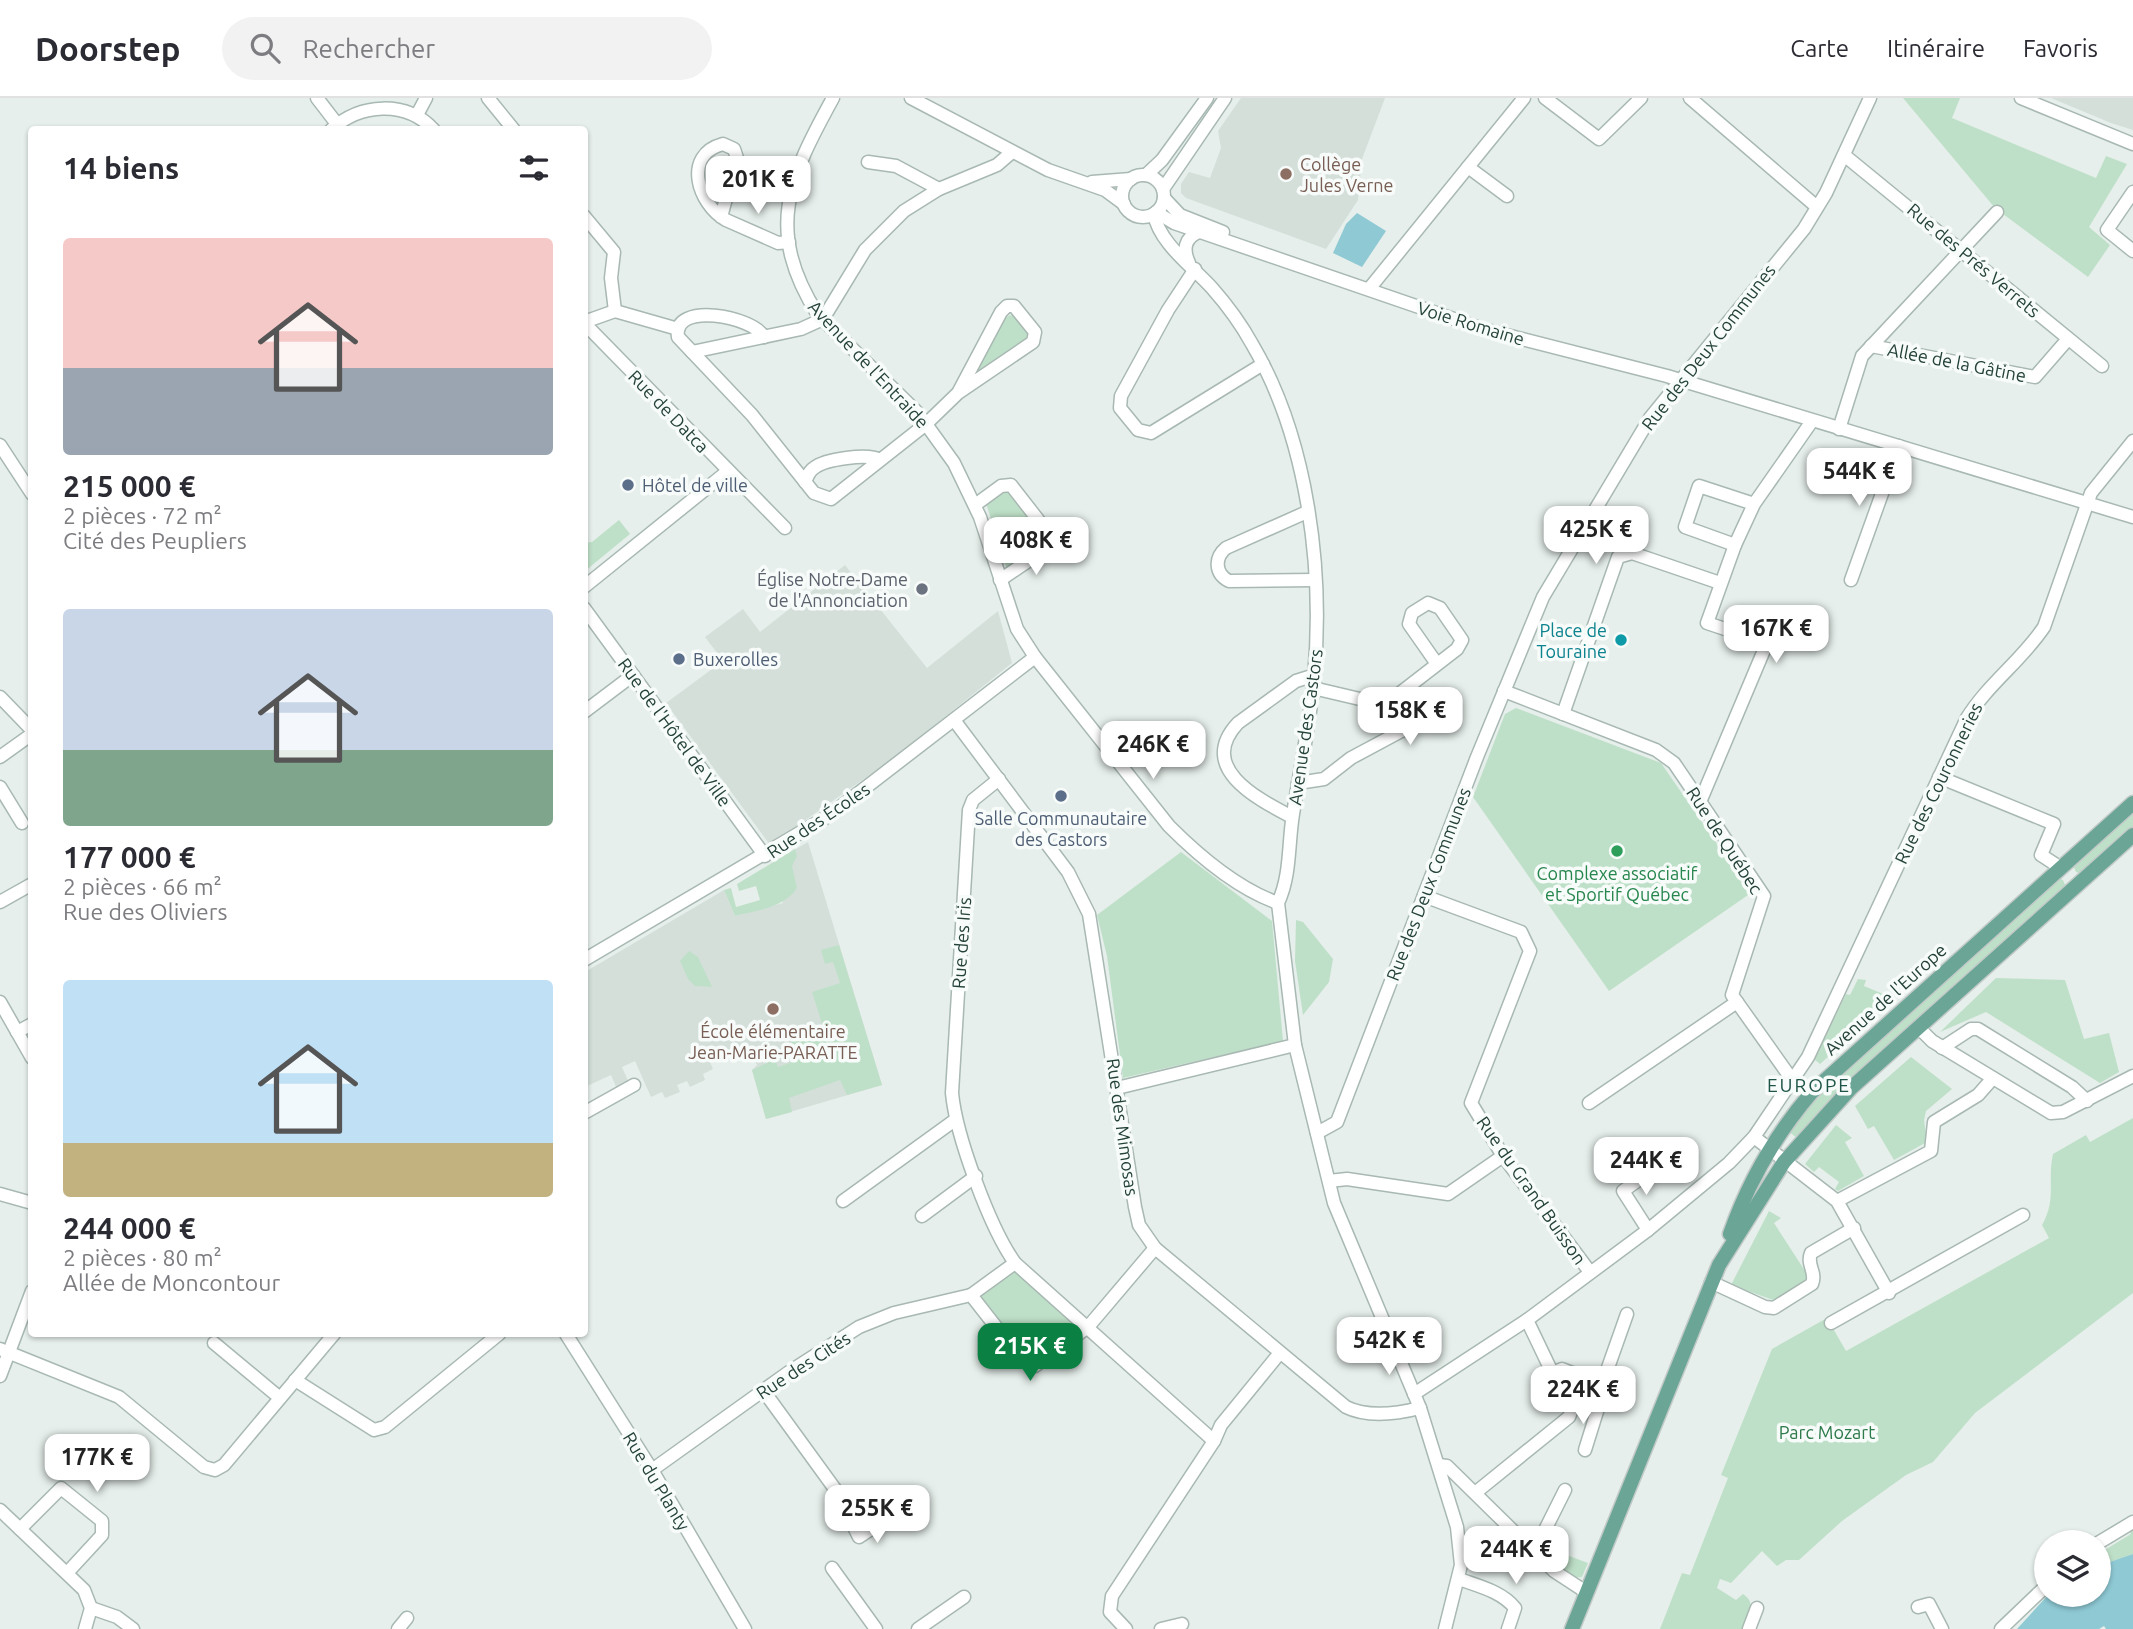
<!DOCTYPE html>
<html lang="fr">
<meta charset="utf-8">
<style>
body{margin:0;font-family:Ubuntu,sans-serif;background:#f2f2f3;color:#2b2b33;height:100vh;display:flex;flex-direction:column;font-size:26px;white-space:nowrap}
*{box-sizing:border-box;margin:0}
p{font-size:23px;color:#7c7c81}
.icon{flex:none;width:38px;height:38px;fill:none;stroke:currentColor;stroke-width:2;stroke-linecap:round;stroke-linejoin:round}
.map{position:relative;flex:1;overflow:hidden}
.side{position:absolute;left:28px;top:28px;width:560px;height:1211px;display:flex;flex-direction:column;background:#fff;border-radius:7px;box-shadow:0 2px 5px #0004}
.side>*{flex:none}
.buttons{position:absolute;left:2034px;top:1432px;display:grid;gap:14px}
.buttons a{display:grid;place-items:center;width:77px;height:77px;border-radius:50%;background:#fff;box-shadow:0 2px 5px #0004;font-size:35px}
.price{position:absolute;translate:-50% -60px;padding:0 16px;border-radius:14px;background:#fff;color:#222;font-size:23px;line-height:46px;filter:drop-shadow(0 2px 4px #0008)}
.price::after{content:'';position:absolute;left:50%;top:42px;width:21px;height:16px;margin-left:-10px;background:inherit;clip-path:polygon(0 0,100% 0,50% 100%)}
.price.current{background:#0b8043;color:#fff}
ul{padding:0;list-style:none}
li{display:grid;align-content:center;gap:14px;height:371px;padding:0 35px}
li span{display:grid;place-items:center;height:217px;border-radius:7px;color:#555}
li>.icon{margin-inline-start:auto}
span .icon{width:126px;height:126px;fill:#fffc;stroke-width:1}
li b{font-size:30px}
h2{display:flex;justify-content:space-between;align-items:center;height:84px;padding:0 35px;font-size:30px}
header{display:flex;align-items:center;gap:42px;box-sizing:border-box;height:98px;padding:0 35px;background:#fff;border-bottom:2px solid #e1e1e2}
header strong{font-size:33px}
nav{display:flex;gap:38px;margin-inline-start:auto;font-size:24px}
.search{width:490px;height:63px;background:#f2f2f3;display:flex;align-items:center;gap:18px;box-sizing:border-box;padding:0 24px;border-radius:38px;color:#7c7c81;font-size:26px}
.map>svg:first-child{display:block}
.built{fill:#d4dfda}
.green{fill:#bfe0c8}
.water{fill:#8ec9d4}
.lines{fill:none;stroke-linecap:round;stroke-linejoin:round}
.minor-casing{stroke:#a8b8b2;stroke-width:15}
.major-casing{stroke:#c2cac8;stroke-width:17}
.minor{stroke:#fff;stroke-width:12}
.major{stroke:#6aa596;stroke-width:14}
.education-dot{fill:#8d6e63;stroke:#f7fbf9;stroke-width:2.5}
.service-dot{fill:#5c6f8a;stroke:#f7fbf9;stroke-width:2.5}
.worship-dot{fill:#6b7280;stroke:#f7fbf9;stroke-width:2.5}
.culture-dot{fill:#0f9aa8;stroke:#f7fbf9;stroke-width:2.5}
.leisure-dot{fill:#2e9e5b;stroke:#f7fbf9;stroke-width:2.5}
.labels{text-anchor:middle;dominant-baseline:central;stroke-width:7;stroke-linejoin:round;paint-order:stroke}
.education-label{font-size:18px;fill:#785e54;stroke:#f7fbf9;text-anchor:start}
.street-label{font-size:18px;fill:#24423a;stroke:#f7fbf9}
.service-label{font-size:18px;fill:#4e5e75;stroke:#f7fbf9;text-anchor:start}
.worship-label{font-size:18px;fill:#5b616d;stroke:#f7fbf9;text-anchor:end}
.culture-label{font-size:18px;fill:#0d838f;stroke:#f7fbf9;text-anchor:end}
.leisure-label{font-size:18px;fill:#27864d;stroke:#f7fbf9}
.park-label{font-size:18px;fill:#2d7a4b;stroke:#f7fbf9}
.neighbourhood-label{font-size:19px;letter-spacing:2px;fill:#1f5548;stroke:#f7fbf9}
</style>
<header>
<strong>Doorstep</strong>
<div class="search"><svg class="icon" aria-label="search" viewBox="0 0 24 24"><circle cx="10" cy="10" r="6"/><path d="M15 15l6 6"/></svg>Rechercher</div>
<nav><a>Carte</a><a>Itinéraire</a><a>Favoris</a></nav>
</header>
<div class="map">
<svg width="2133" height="1531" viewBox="0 0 2133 1531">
<rect width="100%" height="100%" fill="#e6efeb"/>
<!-- built -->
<g class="built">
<path d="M 1241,0 L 1385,0 L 1362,61 L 1358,102 L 1326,151 L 1186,100 L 1181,95 L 1181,86 L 1189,74 L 1210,80 L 1221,50 L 1218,33 Z"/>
<path d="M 2051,0 L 2133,0 L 2133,32 L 2111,25 Z"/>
<path d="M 845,467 L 927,570 L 998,513 L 1012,565 L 895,659 L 770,747 L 666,605 L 723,563 L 705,539 L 743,511 L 760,534 Z"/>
<path d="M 808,744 L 882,987 L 766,1021 L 752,972 L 757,967 L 749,951 L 721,964 L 717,958 L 709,962 L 713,971 L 703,976 L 705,982 L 690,989 L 687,983 L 677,987 L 680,994 L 665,1000 L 662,994 L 651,999 L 635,963 L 622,969 L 629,985 L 617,991 L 611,977 L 585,989 L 585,874 L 724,792 L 735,818 L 783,805 L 770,766 Z"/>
</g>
<!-- green -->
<g class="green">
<path d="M 1903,0 L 1960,0 L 1952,20 L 2096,80 L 2106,58 L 2127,66 L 2089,129 L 2110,147 L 2088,179 L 1995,110 Z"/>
<path d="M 1010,217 L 1016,219 L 1028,236 L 1025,242 L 972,282 L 1004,221 Z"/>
<path d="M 1012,391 L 1045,440 L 1045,444 L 1007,471 L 986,405 L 1001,392 Z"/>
<path d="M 619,422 L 630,436 L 585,473 L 585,445 L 592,444 Z"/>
<path d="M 1516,610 L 1661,665 L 1751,795 L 1609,893 L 1473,699 L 1505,616 Z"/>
<path d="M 2133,711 L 2133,731 L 2082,776 L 2076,774 L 2073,767 Z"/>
<path d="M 795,751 L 797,758 L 792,768 L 797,790 C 784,810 757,812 735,818 L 724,792 L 731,790 L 736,809 L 760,802 L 756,788 L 739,793 L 737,786 Z"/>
<path d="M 1181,754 L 1272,823 L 1283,943 L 1123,980 L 1107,858 L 1097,817 Z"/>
<path d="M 2058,780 L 2063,782 L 2066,789 L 1846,988 L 1797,1040 L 1788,1033 L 1808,1007 Z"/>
<path d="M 1296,822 L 1303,824 L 1333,861 L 1329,884 L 1303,917 L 1295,863 Z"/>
<path d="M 839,847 L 882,987 L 847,997 L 840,982 L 789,1000 L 792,1014 L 766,1021 L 752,972 L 775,961 L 778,969 L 830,951 L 812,894 L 840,885 L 833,864 L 825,866 L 821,852 Z"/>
<path d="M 689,853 L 698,859 L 712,889 L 695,888 L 688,881 L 680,863 Z"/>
<path d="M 1996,880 L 2065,882 L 2084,941 L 2109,935 L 2119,974 L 2100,985 L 1986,914 L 1940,934 Z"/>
<path d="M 1858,881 L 1866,882 L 1864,888 L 1888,898 L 1891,893 L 1900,894 L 1820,966 L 1814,961 L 1846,896 L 1850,897 Z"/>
<path d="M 821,929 L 828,950 L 796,960 L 790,939 Z"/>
<path d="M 1911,959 L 1952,991 L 1926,1013 L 1924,1022 L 1927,1044 L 1894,1062 L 1874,1028 L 1868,1031 L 1855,1008 Z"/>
<path d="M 2133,1020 L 2133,1195 L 1975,1315 L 1933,1364 L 1906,1377 L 1842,1423 L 1799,1462 L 1786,1462 L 1777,1468 L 1762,1453 L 1731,1485 L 1720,1481 L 1717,1490 L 1736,1502 L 1743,1496 C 1757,1505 1749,1518 1744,1531 L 1660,1531 L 1682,1475 L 1690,1477 L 1728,1380 L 1721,1377 L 1772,1251 L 1827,1220 L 1846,1253 L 2049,1140 L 2042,1127 C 2057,1101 2047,1083 2053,1056 L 2086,1037 L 2090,1044 Z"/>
<path d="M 1836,1027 L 1852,1040 L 1845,1044 L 1864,1078 L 1838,1093 L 1835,1091 L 1839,1084 L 1819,1069 L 1814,1074 L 1805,1066 Z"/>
<path d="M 1769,1113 L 1781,1120 L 1774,1125 L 1807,1176 L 1806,1184 L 1776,1203 L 1731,1187 Z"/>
<path d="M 1016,1168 L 1083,1229 L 1037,1264 L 1026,1262 L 975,1198 Z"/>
<path d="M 2133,1430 L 2133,1456 L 2098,1468 L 2098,1456 L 2131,1436 L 2129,1432 Z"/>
<path d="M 1542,1448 L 1588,1465 L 1582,1479 C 1566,1481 1551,1461 1540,1451 Z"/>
</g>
<!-- water -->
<g class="water">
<path d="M 1357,115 L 1386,133 L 1362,169 L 1333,155 L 1346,126 Z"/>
<path d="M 2133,1456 L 2133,1531 L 2106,1531 L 2104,1528 L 2099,1531 L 2017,1531 L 2049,1496 L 2098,1496 L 2098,1468 Z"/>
</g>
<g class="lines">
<defs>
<g id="minor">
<path d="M 317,0 L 337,26"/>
<path d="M 488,0 L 514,32"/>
<path d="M 833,0 C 789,80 764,132 818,217 L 918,315 L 954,365 L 980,419 L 1017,531 L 1035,559 L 1169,728 C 1199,758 1238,791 1278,805"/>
<path d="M 911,0 L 1048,72 L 1105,92 L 1124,106"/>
<path d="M 1545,0 L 1599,41 L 1641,0"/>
<path d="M 1690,0 L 1817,109"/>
<path d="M 2021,0 L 2133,46"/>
<path d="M 417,17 L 426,0"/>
<path d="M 331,32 C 360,5 406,2 434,32"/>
<path d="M 1844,57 L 2102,268"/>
<path d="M 868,64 L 896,68 L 939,91"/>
<path d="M 1468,69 L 1507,98"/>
<path d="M 1146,77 L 1162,62 L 1207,0"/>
<circle cx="1143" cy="98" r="21"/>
<path d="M 1092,84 L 1131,81"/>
<path d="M 1163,91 L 1225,0"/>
<path d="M 2133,94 L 2107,132 L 2133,153"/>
<path d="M 1164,100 L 1180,117 L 1223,134"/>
<path d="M 1156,114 L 1174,125 L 1483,231 L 1667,278 L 2133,419"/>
<path d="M 1154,116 C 1159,145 1193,169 1212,190 C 1227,207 1241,226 1252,246 C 1308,341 1324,472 1314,580 C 1310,626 1300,671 1293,716 C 1288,746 1291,777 1278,805 L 1295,947 L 1334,1105 L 1420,1310 L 1457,1429 L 1461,1467 L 1445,1531"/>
<path d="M 584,118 L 614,154 L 611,180 L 615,213"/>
<path d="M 721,119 L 737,60 L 734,51 L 723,46 C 682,57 698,106 726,122 L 778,145 L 789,144"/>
<path d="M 1189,165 C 1183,152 1184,140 1199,134"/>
<path d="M 1195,171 L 1168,212 L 1121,298 L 1120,310 L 1138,332 L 1151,335 L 1263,266"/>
<path d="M 1369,191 L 1524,0"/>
<path d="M 584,224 L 615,213 L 678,231"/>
<path d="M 584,225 L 785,430"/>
<path d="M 764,239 C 753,218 672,203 678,239 L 752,317 L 814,395 L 831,401 L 926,326 L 958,295 L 1033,244 L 1035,234 L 1014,208 L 1007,208 L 1001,214 L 958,295"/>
<path d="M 1871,248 L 2035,279 L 2068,241"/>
<path d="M 692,254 L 801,231 L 823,221 L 865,152 L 904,113 L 939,91 L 997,67 L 1012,54"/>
<path d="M 1839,331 L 1862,258 L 1997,114"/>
<path d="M 0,347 L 32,396"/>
<path d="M 805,384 C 807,379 809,373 814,370 C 825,361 868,355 880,362"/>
<path d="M 1754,406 L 1735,447 L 1685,429 L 1699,388 L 1754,406 L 1812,323"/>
<path d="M 975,407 L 1001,388 L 1011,387 L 1046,432 L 1052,444"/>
<path d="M 1307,414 L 1226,450 C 1214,460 1215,476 1229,483 L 1315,482"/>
<path d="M 1000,482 L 1059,442"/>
<path d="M 1851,482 L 1899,348"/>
<path d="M 584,489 L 728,373"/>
<path d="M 584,510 L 765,758"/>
<path d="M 1313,590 L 1364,602 L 1395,599"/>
<path d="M 1504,593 L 1656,652 L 1674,665 L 1764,798 L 1732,897 L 1793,983"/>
<path d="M 0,599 L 32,632"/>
<path d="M 584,614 L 633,577"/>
<path d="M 1563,616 L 1618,459 L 1632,455 L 1720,485"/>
<path d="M 954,622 L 1068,774 L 1089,816 L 1135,1109 L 1139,1127 L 1155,1150 L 1346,1309 C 1368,1320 1396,1316 1420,1310"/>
<path d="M 0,659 L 32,636"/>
<path d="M 1939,679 L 2054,726 L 2041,757 L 2061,770"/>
<path d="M 999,681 L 973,702 L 969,712 L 952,995 C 956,1038 990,1130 1015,1165 L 1214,1343 L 1221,1327 L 1279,1256"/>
<path d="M 1298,685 L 1324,681 L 1351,660 L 1407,630 L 1408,622 L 1395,599 L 1457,551 L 1462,542 L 1440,510 L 1428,505 L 1412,515 L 1409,526 L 1437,566"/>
<path d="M 0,689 L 22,725"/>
<path d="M 1700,704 L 1767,545 L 1707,525 L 1735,447"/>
<path d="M 1292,719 C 1258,701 1196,670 1238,625 L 1296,583 L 1315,577"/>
<path d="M 1424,798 L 1521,834 L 1530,853 L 1471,1005 L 1503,1058 L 1590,1174"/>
<path d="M 0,804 L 32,786"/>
<path d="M 584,862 L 830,717 L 1035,559"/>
<path d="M 0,904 L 32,960"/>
<path d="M 1919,930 L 1932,943 L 2051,1015 L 2063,1014 L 2133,978"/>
<path d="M 17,934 L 32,926"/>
<path d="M 1942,950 L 1971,931 L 1978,931 L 2072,989 L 2087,1003"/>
<path d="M 1117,990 L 1295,947"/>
<path d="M 1589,1005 L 1737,904"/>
<path d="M 584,1015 L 634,987"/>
<path d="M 1317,1035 L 1337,1024 L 1477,659 L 1543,499 L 1650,320 L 1804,131 L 1826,95 L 1870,0"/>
<path d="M 1754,1039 L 1837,1103 L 1889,1195"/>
<path d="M 1329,1083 L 1347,1081 L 1448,1096 L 1503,1058"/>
<path d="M 0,1096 L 32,1105"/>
<path d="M 843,1103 L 955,1022"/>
<path d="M 1837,1103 L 1931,1053 L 1934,1024 L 1978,997 L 1993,980"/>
<path d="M 922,1118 L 976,1078"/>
<path d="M 1648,1132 L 1623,1093 L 1658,1068"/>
<path d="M 1015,1165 L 971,1197 L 1022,1262 L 1035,1268 L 1088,1229 L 1155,1150"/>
<path d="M 1711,1184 L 1765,1209 L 1774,1210 L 1812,1186 C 1817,1174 1806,1167 1811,1155 L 1854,1130"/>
<path d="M 1831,1225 L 2023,1117"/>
<path d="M 566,1236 L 652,1372 L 745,1531"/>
<path d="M 214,1245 L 280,1300"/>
<path d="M 0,1251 L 119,1299 L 204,1369 L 215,1372 L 224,1367 L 334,1236"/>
<path d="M 1552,1275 L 1562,1271 L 1598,1285 L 1604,1281 L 1627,1216"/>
<path d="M 0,1278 L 32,1193"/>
<path d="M 295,1282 L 374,1332 L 385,1329 L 499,1236"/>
<path d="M 763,1292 L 856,1420"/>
<path d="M 1414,1296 L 1527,1222 L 1648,1132 L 1729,1065 L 1754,1039 L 1808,959 L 1967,620 C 1988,586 2022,562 2044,529 L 2091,395 L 2133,343"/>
<path d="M 1585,1352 L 1604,1291 L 1598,1285"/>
<path d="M 1439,1367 L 1447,1368 L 1554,1473 L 1586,1494"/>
<path d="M 652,1372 L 789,1274 L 859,1229 L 894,1215 L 971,1197"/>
<path d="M 1475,1395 L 1569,1319 L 1571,1314 L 1527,1222"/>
<path d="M 0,1412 L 84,1492 L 91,1510 L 85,1531"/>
<path d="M 860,1418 L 865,1419 L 874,1429 L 859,1439 L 853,1427 Z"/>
<path d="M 20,1431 L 61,1390 L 102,1423 L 102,1437 L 67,1475"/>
<path d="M 2098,1445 L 2133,1424"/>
<path d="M 1531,1450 L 1540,1442 L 1565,1392"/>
<path d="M 832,1470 L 876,1531"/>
<path d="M 1459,1481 C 1478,1488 1501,1493 1515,1510 L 1508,1531"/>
<path d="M 1918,1509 L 1929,1506 L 1942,1531"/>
<path d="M 91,1510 L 117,1519 L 133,1531"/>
<path d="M 398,1531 L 407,1520"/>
<path d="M 918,1531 L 964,1499"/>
<path d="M 1126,1531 L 1110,1514 L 1112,1498 L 1214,1343"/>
<path d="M 1161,1531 L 1182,1526"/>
<path d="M 1749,1531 L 1757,1510"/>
<path d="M 2001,1531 L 2046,1488"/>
</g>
<g id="major">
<path d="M 1730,1136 C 1749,1082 1775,1037 1812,994 L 2133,705"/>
<path d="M 1572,1531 L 1719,1167 L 1784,1064 L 1851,990 L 2133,737"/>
</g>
</defs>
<!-- minor casing -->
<use href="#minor" class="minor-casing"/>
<!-- major casing -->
<use href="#major" class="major-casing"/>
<!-- minor -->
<use href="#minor" class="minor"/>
<!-- major -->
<use href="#major" class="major"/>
</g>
<!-- markers -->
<g class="education-dot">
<circle cx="1286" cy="76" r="7"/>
<circle cx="773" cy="911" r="7"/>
</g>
<g class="service-dot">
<circle cx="628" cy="387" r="7"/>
<circle cx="679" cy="561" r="7"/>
<circle cx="1061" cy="698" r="7"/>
</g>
<circle class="worship-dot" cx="922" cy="491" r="7"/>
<circle class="culture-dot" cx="1621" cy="542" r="7"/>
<circle class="leisure-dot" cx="1617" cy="753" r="7"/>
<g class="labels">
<!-- education labels -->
<g class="education-label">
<text x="1300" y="66">Collège<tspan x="1300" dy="21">Jules Verne</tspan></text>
<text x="773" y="933" text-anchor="middle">École élémentaire<tspan x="773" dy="21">Jean-Marie-PARATTE</tspan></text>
</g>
<!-- street labels -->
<g class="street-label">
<text transform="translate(1974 162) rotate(40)">Rue des Prés Verrets</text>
<text transform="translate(1471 225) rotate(17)">Voie Romaine</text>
<text transform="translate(1708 249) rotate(-52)">Rue des Deux Communes</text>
<text transform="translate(1957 264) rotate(11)">Allée de la Gâtine</text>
<text transform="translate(869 266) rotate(47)">Avenue de l'Entraide</text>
<text transform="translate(669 313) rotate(46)">Rue de Datca</text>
<text transform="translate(1305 629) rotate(-82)">Avenue des Castors</text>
<text transform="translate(675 634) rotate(54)">Rue de l'Hôtel de Ville</text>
<text transform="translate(1938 685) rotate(-64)">Rue des Couronneries</text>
<text transform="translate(818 722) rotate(-34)">Rue des Écoles</text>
<text transform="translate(1725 742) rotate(57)">Rue de Québec</text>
<text transform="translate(1428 786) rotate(-69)">Rue des Deux Communes</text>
<text transform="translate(961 845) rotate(-86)">Rue des Iris</text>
<text transform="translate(1885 901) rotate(-42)">Avenue de l'Europe</text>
<text transform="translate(1123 1029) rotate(82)">Rue des Mimosas</text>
<text transform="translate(1532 1092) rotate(55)">Rue du Grand Buisson</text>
<text transform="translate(803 1267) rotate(-33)">Rue des Cités</text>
<text transform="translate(657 1383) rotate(59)">Rue du Planty</text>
</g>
<!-- service labels -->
<g class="service-label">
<text x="642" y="387">Hôtel de ville</text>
<text x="693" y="561">Buxerolles</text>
<text x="1061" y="720" text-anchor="middle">Salle Communautaire<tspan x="1061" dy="21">des Castors</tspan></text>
</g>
<!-- worship labels -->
<g class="worship-label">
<text x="908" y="481">Église Notre-Dame<tspan x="908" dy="21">de l'Annonciation</tspan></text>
</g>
<!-- culture labels -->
<g class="culture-label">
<text x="1607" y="532">Place de<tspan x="1607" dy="21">Touraine</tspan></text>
</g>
<!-- leisure labels -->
<g class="leisure-label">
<text x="1617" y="775">Complexe associatif<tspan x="1617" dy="21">et Sportif Québec</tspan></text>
</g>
<!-- park labels -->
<g class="park-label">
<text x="1827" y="1334">Parc Mozart</text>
</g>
<!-- neighbourhood labels -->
<g class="neighbourhood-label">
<text x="1809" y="987">EUROPE</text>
</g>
</g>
</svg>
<div class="buttons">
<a><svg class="icon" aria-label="layers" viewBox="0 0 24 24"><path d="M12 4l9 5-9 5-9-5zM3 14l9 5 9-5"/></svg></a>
</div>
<b class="price" style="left:758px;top:118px">201K €</b>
<b class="price" style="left:1859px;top:410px">544K €</b>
<b class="price" style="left:1596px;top:468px">425K €</b>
<b class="price" style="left:1036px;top:479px">408K €</b>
<b class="price" style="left:1776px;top:567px">167K €</b>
<b class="price" style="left:1410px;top:649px">158K €</b>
<b class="price" style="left:1153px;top:683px">246K €</b>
<b class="price" style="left:1646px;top:1099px">244K €</b>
<b class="price" style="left:1389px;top:1279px">542K €</b>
<b class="price current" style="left:1030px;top:1285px">215K €</b>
<b class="price" style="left:1583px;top:1328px">224K €</b>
<b class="price" style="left:97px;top:1396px">177K €</b>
<b class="price" style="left:877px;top:1447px">255K €</b>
<b class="price" style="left:1516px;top:1488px">244K €</b>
<section class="side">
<h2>14 biens<svg class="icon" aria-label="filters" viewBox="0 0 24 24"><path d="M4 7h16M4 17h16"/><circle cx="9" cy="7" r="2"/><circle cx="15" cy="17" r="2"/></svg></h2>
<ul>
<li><span style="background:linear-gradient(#f6c9c9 60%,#9aa5b1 0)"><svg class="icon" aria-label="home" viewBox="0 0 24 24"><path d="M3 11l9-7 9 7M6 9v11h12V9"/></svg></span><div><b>215 000 €</b><p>2 pièces · 72 m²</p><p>Cité des Peupliers</p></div></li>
<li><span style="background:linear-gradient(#c9d6e8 65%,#7fa58c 0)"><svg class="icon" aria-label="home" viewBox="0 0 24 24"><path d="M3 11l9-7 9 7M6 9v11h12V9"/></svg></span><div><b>177 000 €</b><p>2 pièces · 66 m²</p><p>Rue des Oliviers</p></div></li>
<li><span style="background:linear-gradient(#bfe0f5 75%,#c2b280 0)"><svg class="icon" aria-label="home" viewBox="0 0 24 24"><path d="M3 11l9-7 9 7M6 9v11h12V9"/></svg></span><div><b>244 000 €</b><p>2 pièces · 80 m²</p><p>Allée de Moncontour</p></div></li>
</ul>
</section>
</div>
